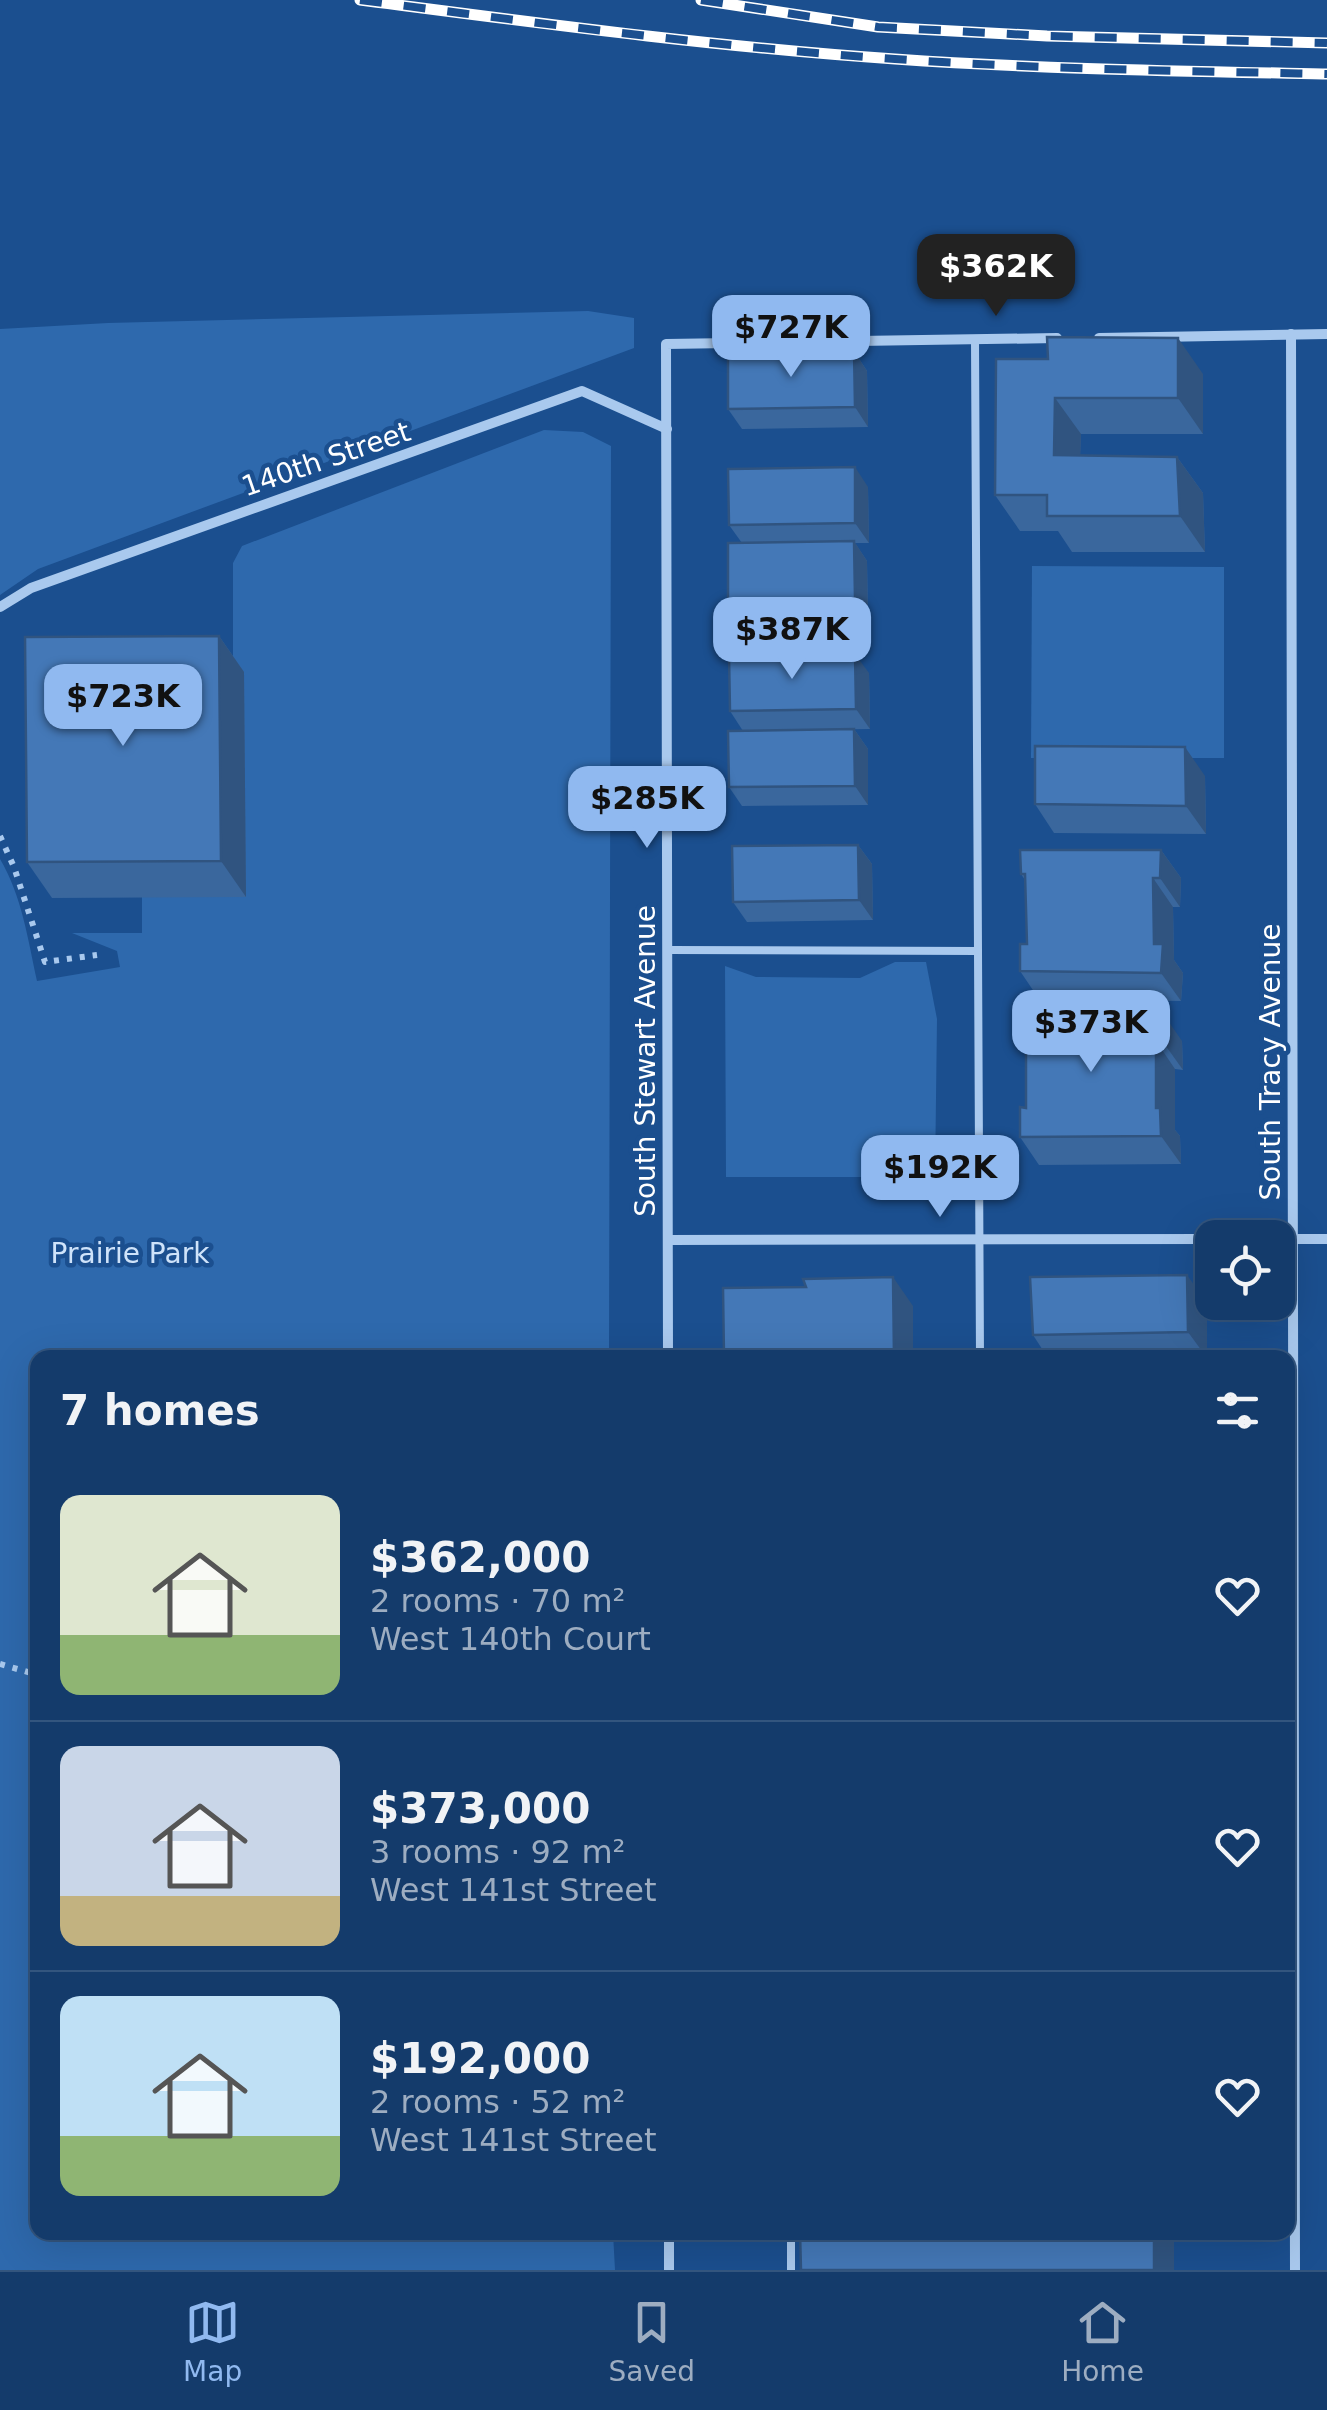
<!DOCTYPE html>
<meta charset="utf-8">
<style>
body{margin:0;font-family:"DejaVu Sans",sans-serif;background:#214673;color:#f1f3f6;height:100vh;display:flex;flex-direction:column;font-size:38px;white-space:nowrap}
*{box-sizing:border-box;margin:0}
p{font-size:32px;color:#9dadc1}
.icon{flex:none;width:55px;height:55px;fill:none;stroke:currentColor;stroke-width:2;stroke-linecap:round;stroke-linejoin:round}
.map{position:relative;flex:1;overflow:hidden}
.sheet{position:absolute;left:30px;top:1350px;width:1265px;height:890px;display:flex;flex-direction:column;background:#143b6b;border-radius:20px;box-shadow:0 10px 40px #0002,0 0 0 2px #33557e}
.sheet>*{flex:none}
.buttons{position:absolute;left:1195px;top:1220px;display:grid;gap:20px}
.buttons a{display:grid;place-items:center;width:100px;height:100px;border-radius:20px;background:#143b6b;box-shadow:0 10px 40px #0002,0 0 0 2px #33557e;font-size:50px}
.price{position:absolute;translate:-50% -85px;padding:0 22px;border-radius:20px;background:#90b9f0;color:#111;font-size:32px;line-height:65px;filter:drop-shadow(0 2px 5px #0008)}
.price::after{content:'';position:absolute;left:50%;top:60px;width:30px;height:22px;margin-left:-15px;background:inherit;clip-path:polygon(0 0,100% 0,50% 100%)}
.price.current{background:#222;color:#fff}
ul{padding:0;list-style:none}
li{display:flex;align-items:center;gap:30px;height:250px;padding:0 30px}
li+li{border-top:2px solid #33557e}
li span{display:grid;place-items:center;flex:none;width:280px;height:200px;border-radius:20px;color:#555}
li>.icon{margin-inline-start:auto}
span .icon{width:120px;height:120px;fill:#fffc;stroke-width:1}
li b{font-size:42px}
h2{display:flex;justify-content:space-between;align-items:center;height:120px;padding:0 30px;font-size:42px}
.tabs{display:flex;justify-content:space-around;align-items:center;height:140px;border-top:2px solid #33557e;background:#143b6b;font-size:28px;color:#9dadc1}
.tabs a{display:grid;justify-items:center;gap:5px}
.tabs .current{color:#90b9f0}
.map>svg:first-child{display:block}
.green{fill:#2e69ad}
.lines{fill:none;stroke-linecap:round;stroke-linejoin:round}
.path{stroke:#a9c9ee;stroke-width:6;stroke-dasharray:5 8;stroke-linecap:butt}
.lane{stroke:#a9c9ee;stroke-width:8}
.street{stroke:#a9c9ee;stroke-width:10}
.rail-casing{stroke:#fff;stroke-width:11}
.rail{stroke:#1b4f8f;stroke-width:8;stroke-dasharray:22;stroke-linecap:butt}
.wall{fill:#3a679d}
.shaded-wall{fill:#305480}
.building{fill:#4478b7;stroke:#305480;stroke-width:2.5}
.labels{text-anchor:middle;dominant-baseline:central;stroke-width:9;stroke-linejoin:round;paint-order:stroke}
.street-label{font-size:28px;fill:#fff;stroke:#1b4f8f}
.park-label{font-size:28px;fill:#cfe3fa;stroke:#1b4f8f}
</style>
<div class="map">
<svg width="1327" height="2270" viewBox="0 0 1327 2270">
<rect width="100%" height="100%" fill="#1b4f8f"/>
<!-- green -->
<g class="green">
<path d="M 588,311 L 634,318 L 634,348 L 38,569 L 0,595 L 0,329 L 108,323 Z"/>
<path d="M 544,430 L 583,432 L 611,446 L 609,1357 L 38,1358 L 38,2232 L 613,2233 L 615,2270 L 0,2270 L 0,859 C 22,896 28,940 37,981 L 120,967 L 117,951 L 72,933 L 142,933 L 142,897 L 233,672 L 233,563 L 242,546 Z"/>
<path d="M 1032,566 L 1224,567 L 1224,758 L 1031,758 Z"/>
<path d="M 895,962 L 926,962 L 937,1019 L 935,1177 L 726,1177 L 725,966 L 756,977 L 860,978 Z"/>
</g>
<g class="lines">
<!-- path -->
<g class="path">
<path d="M 0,836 L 14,867 L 45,962 L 97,955"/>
<path d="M 0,1664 L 38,1675"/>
</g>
<!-- lane -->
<g class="lane">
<path d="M 975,340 L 980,1358"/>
<path d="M 668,950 L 978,951"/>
<path d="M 791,2232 L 791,2270"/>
</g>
<!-- street -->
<g class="street">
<path d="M 1291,334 L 1295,2270"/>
<path d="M 1099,338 L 1327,334"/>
<path d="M 0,607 L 31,588 L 582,391 L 667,429"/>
<path d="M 1278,1239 L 1327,1239"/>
<path d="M 668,1240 L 1212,1239"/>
<path d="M 668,1358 L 666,344 L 1057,338"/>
<path d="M 669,2232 L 669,2270"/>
</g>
<defs>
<g id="rail">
<path d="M 360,0 C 538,23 716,47 895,59 C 1039,69 1183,71 1327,74"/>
<path d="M 701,0 L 878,27 L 1047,36 L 1327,43"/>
</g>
</defs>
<!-- rail casing -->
<use href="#rail" class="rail-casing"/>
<!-- rail -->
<use href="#rail" class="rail"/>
</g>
<!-- wall -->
<g class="wall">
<path d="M 854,351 L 867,371 L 868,427 L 742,429 L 728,409 Z"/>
<path d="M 1048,359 L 1203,374 L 1203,434 L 1081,434 L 1080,456 L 1177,457 L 1203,493 L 1205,552 L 1072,552 L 1058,531 L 1020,531 L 995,495 Z"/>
<path d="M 868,487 L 869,543 L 855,543 L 867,561 L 868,617 L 742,618 L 728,599 L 742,543 L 729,525 Z"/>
<path d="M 219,636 L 244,672 L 246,897 L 52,898 L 27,862 Z"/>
<path d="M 869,673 L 870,729 L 743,731 L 730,711 Z"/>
<path d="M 854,729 L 868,749 L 868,805 L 742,806 L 729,787 Z"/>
<path d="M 1205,776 L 1206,834 L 1054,833 L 1035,804 Z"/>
<path d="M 858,845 L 872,864 L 873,920 L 747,922 L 733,902 Z"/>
<path d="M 1161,850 L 1181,878 L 1180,907 L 1173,907 L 1174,960 L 1183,973 L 1181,1001 L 1039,999 L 1020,971 L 1027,944 L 1025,880 L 1021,874 Z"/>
<path d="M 1021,1040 L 1182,1041 L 1183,1070 L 1175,1069 L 1175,1130 L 1180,1136 L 1181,1164 L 1039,1165 L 1020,1137 L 1026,1108 L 1026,1048 Z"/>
<path d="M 1207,1303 L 1207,1358 L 1048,1358 L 1033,1335 Z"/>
</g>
<!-- shaded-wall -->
<g class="shaded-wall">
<path d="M 1178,338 L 1203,374 L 1203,434 L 1178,398 Z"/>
<path d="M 854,351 L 867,371 L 868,427 L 855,407 Z"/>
<path d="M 1055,398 L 1081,434 L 1079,491 L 1054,455 Z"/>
<path d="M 1177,457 L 1203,493 L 1205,552 L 1180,516 Z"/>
<path d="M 855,467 L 868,487 L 869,543 L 855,523 Z"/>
<path d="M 854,541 L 867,561 L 868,617 L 855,598 Z"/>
<path d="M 219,636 L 244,672 L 246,897 L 221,861 Z"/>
<path d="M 855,654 L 869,673 L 870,729 L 856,709 Z"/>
<path d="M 854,729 L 868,749 L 868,805 L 855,786 Z"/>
<path d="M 1185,747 L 1205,776 L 1206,834 L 1186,806 Z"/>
<path d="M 858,845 L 872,864 L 873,920 L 859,900 Z"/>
<path d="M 1161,850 L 1181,878 L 1180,907 L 1160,878 Z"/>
<path d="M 1153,878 L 1173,907 L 1174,960 L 1183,973 L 1181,1001 L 1161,973 L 1154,944 Z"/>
<path d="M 1162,1012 L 1182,1041 L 1183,1070 L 1163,1042 Z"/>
<path d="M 1156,1041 L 1175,1069 L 1175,1130 L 1180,1136 L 1181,1164 L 1161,1136 L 1156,1108 Z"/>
<path d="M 1187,1275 L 1207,1303 L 1207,1358 L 1188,1332 Z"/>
<path d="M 893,1277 L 913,1306 L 913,1358 L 894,1358 Z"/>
<rect x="1154" y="2232" width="20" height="38"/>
</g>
<!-- building -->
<g class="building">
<path d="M 1047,337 L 1178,338 L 1178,398 L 1055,398 L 1054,455 L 1177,457 L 1180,516 L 1047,516 L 1047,495 L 995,495 L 996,359 L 1048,359 Z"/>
<path d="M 854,351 L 855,407 L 728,409 L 728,353 Z"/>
<path d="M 855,467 L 855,523 L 729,525 L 728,469 Z"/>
<path d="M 854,541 L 855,598 L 728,599 L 728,543 Z"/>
<path d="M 219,636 L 221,861 L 27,862 L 25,637 Z"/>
<path d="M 855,654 L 856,709 L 730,711 L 729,655 Z"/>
<path d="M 854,729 L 855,786 L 729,787 L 728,731 Z"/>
<path d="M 1035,746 L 1185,747 L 1186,806 L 1035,804 Z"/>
<path d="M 858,845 L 859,900 L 733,902 L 732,846 Z"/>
<path d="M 1020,850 L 1161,850 L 1160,878 L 1153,878 L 1154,944 L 1163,944 L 1161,973 L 1020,971 L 1020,944 L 1027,944 L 1025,874 L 1021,874 Z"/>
<path d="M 1162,1012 L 1163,1042 L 1156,1041 L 1156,1108 L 1160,1108 L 1161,1136 L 1020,1137 L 1020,1107 L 1026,1108 L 1026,1041 L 1021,1040 L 1019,1014 Z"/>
<path d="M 1187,1275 L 1188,1332 L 1033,1335 L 1030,1277 Z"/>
<path d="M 893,1277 L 894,1358 L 724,1358 L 723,1288 L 806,1287 L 803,1279 Z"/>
<path d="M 800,2232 L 1154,2232 L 1154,2270 L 801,2270 Z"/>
</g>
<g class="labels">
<!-- street labels -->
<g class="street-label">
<text transform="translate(326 459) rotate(-19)">140th Street</text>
<text transform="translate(645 1061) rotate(-90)">South Stewart Avenue</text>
<text transform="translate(1270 1062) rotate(-90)">South Tracy Avenue</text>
</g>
<!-- park labels -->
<g class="park-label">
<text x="130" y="1253">Prairie Park</text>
</g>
</g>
</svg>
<div class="buttons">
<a><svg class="icon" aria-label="locate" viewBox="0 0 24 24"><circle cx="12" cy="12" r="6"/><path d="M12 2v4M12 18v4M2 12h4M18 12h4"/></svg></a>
</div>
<b class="price current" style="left:996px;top:319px">$362K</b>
<b class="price" style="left:791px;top:380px">$727K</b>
<b class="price" style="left:792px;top:682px">$387K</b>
<b class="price" style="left:123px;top:749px">$723K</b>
<b class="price" style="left:647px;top:851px">$285K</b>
<b class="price" style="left:1091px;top:1075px">$373K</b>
<b class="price" style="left:940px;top:1220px">$192K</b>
<section class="sheet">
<h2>7 homes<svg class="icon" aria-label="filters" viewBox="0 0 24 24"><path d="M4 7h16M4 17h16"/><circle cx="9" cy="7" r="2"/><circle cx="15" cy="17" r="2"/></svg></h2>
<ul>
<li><span style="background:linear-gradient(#dfe7d0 70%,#8fb573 0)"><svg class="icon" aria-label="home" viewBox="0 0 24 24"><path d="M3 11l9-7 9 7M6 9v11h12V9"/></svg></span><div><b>$362,000</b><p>2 rooms · 70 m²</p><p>West 140th Court</p></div><svg class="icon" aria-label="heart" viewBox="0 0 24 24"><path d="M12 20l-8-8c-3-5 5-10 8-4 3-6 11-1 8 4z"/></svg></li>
<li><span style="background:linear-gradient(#c9d6e8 75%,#c2b280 0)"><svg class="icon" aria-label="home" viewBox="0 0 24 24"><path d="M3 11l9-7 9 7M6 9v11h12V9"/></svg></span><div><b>$373,000</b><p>3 rooms · 92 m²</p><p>West 141st Street</p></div><svg class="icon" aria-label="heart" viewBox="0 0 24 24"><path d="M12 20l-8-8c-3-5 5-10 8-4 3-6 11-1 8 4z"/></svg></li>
<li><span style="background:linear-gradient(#bfe0f5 70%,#8fb573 0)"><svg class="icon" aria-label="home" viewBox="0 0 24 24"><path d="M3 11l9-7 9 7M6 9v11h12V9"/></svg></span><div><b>$192,000</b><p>2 rooms · 52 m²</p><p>West 141st Street</p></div><svg class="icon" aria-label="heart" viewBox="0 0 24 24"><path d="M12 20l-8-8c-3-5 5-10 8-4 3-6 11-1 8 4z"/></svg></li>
</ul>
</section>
</div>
<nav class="tabs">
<a class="current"><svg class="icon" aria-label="map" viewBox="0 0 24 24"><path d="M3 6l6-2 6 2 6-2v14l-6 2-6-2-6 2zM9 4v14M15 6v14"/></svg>Map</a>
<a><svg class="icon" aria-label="saved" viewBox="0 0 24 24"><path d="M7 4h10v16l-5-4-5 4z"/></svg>Saved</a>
<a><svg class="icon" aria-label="home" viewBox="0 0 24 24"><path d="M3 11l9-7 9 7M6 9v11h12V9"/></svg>Home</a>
</nav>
